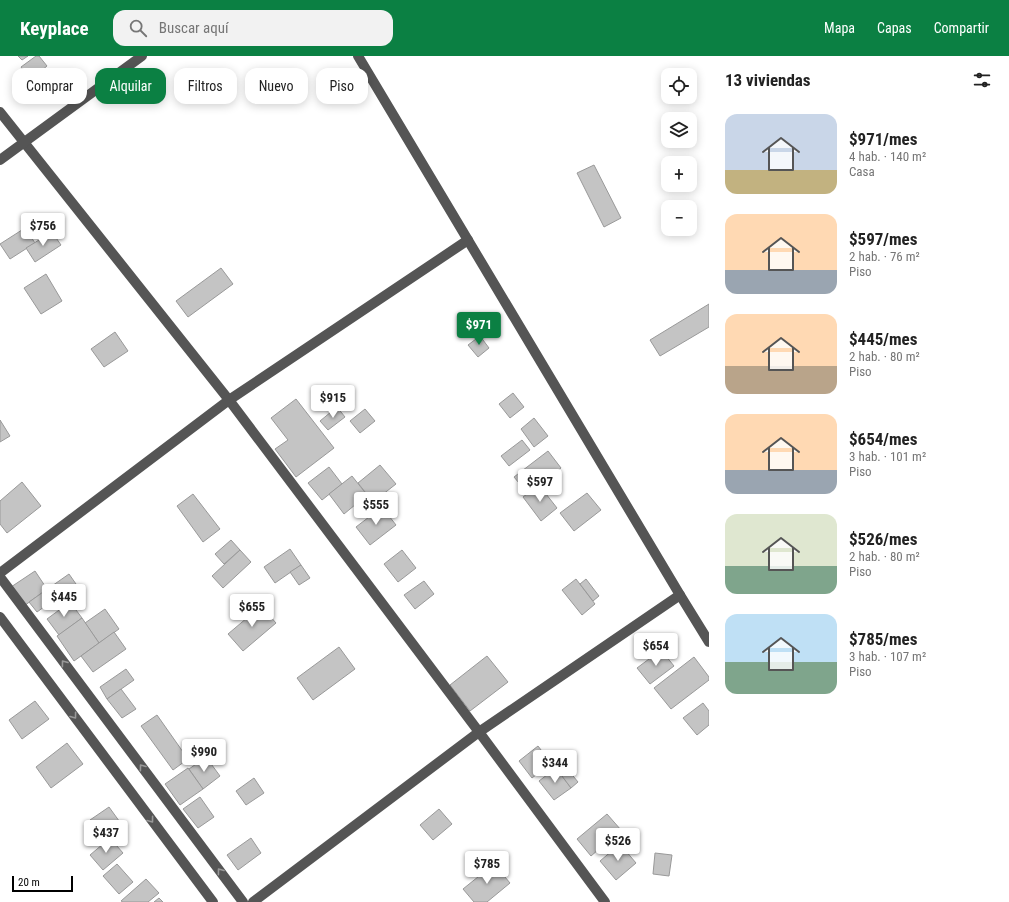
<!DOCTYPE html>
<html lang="es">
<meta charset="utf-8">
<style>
body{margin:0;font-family:"Roboto Condensed",sans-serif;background:#f2f2f2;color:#222;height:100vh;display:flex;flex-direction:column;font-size:15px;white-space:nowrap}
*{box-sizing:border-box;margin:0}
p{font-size:13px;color:#767676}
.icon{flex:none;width:22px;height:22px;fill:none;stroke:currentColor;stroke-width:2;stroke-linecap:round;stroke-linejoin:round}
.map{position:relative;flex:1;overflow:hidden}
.side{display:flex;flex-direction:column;background:#fff;width:300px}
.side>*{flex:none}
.hud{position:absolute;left:12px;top:12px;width:380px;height:36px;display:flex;gap:8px}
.tools{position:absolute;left:661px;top:12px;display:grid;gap:8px}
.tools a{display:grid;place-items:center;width:36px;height:36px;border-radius:8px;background:#fff;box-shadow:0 2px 10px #0003;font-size:20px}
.scale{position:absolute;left:12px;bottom:10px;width:61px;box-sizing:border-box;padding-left:4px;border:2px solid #000;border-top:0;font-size:11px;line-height:14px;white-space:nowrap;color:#000;-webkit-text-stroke:3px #fff;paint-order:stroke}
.price{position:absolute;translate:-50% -34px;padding:0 9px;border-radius:4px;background:#fff;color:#222;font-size:13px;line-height:26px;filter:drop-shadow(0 1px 2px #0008)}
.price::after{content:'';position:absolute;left:50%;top:24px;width:12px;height:9px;margin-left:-6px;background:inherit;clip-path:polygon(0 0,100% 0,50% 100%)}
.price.selected{background:#0b8043;color:#fff}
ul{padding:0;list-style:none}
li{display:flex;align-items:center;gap:12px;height:100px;padding:0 16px}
li span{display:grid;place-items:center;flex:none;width:112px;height:80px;border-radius:12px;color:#555}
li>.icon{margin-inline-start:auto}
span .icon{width:48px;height:48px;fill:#fffc;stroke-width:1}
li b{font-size:17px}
h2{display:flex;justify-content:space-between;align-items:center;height:48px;padding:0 16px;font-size:17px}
.tag{padding:0 14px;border-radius:12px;background:#fff;box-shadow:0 2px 10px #0003;font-size:14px;line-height:36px}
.tag.selected{background:#0b8043;color:#fff}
header{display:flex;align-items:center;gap:24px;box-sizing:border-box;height:56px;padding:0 20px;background:#0b8043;color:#fff}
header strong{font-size:19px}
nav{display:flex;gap:22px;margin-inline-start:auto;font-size:14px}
.search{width:280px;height:36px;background:#f2f2f2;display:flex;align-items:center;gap:10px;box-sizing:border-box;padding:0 14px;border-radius:12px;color:#767676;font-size:15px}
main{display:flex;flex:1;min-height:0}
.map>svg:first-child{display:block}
.building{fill:#c4c4c4;stroke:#999}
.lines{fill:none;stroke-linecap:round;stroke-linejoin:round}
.minor{stroke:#555;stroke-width:10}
.oneway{stroke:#999}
</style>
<header>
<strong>Keyplace</strong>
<div class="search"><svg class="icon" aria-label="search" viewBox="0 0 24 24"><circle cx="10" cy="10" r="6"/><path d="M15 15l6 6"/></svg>Buscar aquí</div>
<nav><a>Mapa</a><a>Capas</a><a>Compartir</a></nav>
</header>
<main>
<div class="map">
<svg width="709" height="846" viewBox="0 0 709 846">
<rect width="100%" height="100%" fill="#fff"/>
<!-- building -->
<g class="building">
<path d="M 18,0 L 28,0 L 22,4 Z"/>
<path d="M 36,0 L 39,0 L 47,10 L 30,24 L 21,11 Z"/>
<path d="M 594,109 L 621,162 L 604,171 L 577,117 Z"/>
<path d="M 25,172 L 35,187 L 10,203 L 0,188 Z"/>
<path d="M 52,176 L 61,189 L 35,206 L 26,192 Z"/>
<path d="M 221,212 L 233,228 L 188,261 L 176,245 Z"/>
<path d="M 46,218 L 62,245 L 41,258 L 24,232 Z"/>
<path d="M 709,248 L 709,271 L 660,300 L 650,284 Z"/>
<path d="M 115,276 L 128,295 L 104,311 L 91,293 Z"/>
<path d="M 480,280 L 489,292 L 478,301 L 468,289 Z"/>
<path d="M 513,337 L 524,351 L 510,362 L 499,348 Z"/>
<path d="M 296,343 L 334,392 L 296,421 L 275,393 L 288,384 L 271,362 Z"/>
<path d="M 337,351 L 345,361 L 328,374 L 320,365 Z"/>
<path d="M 365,353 L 375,365 L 360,377 L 350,365 Z"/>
<path d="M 534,362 L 548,380 L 534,391 L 521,373 Z"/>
<path d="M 0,364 L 10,380 L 0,386 Z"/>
<path d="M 522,384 L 530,394 L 509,410 L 501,400 Z"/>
<path d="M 548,395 L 561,412 L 528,438 L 514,421 Z"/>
<path d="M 380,409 L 396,428 L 373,446 L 358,427 Z"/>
<path d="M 329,411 L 342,428 L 322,444 L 308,427 Z"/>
<path d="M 352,420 L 367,439 L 344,458 L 329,438 Z"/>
<path d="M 22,426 L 41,450 L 7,477 L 0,468 L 0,445 Z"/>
<path d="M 539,429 L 557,452 L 541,465 L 523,441 Z"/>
<path d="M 587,437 L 601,454 L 574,475 L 560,457 Z"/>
<path d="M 193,438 L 220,473 L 203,486 L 177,450 Z"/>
<path d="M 382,451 L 396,469 L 370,489 L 356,471 Z"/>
<path d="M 231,484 L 240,494 L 224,508 L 215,498 Z"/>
<path d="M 290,493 L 301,509 L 275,527 L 264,511 Z"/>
<path d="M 240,494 L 251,506 L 223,532 L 212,520 Z"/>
<path d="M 402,494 L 416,512 L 398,526 L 384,508 Z"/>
<path d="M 301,509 L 310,522 L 299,529 L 290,516 Z"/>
<path d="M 35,515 L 47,533 L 24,550 L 11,531 Z"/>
<path d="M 69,518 L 76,528 L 37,556 L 29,546 Z"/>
<path d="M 576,523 L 595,548 L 582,559 L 562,534 Z"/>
<path d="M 586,523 L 599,540 L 593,545 L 580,528 Z"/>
<path d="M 424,525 L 434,538 L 415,553 L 404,539 Z"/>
<path d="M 70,546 L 82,562 L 59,579 L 47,563 Z"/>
<path d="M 261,550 L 276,567 L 243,595 L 228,578 Z"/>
<path d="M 105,553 L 119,573 L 99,587 L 85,567 Z"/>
<path d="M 82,562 L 99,587 L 74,605 L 57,580 Z"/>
<path d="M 114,576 L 126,593 L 93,616 L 81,600 Z"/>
<path d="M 339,591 L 355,613 L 313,644 L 297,622 Z"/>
<path d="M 661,594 L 674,610 L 650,628 L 637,612 Z"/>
<path d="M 487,600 L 508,626 L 470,655 L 450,629 Z"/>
<path d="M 694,601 L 709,621 L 709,624 L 671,653 L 654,632 Z"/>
<path d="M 126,613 L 134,624 L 107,643 L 100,631 Z"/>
<path d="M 121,633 L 136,653 L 122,662 L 107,643 Z"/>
<path d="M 35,645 L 49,663 L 22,683 L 9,664 Z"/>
<path d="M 703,647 L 709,655 L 709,669 L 697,679 L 683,662 Z"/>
<path d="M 157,659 L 188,703 L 173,714 L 141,670 Z"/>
<path d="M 67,687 L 83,708 L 51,732 L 36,711 Z"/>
<path d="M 538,690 L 551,707 L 532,722 L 519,705 Z"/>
<path d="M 206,701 L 220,720 L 203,733 L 189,713 Z"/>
<path d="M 188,712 L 203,733 L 180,749 L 165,728 Z"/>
<path d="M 556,712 L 571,732 L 554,744 L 539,725 Z"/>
<path d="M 569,715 L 578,726 L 571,732 L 562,720 Z"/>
<path d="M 254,722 L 264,737 L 246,749 L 236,735 Z"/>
<path d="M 200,741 L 214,761 L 198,772 L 183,753 Z"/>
<path d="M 109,751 L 122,769 L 103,782 L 90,764 Z"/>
<path d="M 439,753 L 452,768 L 433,784 L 420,769 Z"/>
<path d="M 607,758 L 621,774 L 591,800 L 577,783 Z"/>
<path d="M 110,782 L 123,797 L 103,814 L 90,799 Z"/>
<path d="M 251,782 L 261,797 L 238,814 L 227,799 Z"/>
<path d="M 620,788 L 636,807 L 616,824 L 600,805 Z"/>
<path d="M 655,797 L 672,799 L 669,820 L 653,818 Z"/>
<path d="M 117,808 L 133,826 L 119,838 L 103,820 Z"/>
<path d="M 494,808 L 510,827 L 487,846 L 474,846 L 463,833 Z"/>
<path d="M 146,823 L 159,837 L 148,846 L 123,846 L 121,845 Z"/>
<path d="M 159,842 L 163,846 L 154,846 Z"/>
</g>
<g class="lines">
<!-- minor -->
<g class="minor">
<path d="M 358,0 L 680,539 L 709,586"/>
<path d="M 0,56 L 229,344 L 479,676 L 605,846"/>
<path d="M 0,104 L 142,0"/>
<path d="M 0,517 L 229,344 L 468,184"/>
<path d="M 0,521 L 243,846"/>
<path d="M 0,561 L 213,846"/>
<path d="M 253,846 L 479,676 L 680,539"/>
</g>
</g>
<!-- one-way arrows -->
<defs><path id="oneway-chevron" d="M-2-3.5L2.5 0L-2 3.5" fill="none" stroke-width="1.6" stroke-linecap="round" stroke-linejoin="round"/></defs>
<g class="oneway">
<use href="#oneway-chevron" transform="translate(64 607) rotate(-127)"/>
<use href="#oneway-chevron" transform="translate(74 660) rotate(53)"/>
<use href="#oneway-chevron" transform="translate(142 711) rotate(-127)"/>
<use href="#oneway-chevron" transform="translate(151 764) rotate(53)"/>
<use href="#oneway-chevron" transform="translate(220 815) rotate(-127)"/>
</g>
</svg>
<div class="tools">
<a><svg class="icon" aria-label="locate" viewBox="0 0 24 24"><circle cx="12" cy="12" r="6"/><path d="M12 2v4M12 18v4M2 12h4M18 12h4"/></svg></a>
<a><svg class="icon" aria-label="layers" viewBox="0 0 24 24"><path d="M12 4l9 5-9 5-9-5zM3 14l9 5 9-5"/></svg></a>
<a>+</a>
<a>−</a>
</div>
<div class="scale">20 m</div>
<b class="price" style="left:43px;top:191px">$756</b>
<b class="price selected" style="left:479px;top:290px">$971</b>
<b class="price" style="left:333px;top:363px">$915</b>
<b class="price" style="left:540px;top:447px">$597</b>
<b class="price" style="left:376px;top:470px">$555</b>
<b class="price" style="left:64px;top:562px">$445</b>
<b class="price" style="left:252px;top:572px">$655</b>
<b class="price" style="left:656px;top:611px">$654</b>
<b class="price" style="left:204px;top:717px">$990</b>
<b class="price" style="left:555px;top:728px">$344</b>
<b class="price" style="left:106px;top:798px">$437</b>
<b class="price" style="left:618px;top:806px">$526</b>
<b class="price" style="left:487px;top:829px">$785</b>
<div class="hud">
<a class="tag">Comprar</a>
<a class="tag selected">Alquilar</a>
<a class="tag">Filtros</a>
<a class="tag">Nuevo</a>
<a class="tag">Piso</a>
</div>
</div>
<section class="side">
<h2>13 viviendas<svg class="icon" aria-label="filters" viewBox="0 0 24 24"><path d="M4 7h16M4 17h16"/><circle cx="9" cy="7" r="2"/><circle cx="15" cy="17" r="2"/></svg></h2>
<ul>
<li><span style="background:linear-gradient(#c9d6e8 70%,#c2b280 0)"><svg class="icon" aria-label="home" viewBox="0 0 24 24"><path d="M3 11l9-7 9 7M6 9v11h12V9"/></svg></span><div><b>$971/mes</b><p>4 hab. · 140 m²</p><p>Casa</p></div></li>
<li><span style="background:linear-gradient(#ffd9b3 70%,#9aa5b1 0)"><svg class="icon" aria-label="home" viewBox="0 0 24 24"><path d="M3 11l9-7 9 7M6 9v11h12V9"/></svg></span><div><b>$597/mes</b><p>2 hab. · 76 m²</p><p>Piso</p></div></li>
<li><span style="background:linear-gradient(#ffd9b3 65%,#b9a48a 0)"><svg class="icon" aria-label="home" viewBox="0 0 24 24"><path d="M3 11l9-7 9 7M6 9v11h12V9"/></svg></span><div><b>$445/mes</b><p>2 hab. · 80 m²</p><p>Piso</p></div></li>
<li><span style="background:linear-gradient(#ffd9b3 70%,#9aa5b1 0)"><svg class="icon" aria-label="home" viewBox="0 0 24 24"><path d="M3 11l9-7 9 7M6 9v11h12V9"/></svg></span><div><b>$654/mes</b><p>3 hab. · 101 m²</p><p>Piso</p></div></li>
<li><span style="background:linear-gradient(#dfe7d0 65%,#7fa58c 0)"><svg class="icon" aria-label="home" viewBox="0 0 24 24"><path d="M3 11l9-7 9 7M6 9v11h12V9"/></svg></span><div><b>$526/mes</b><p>2 hab. · 80 m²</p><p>Piso</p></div></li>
<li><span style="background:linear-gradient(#bfe0f5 60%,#7fa58c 0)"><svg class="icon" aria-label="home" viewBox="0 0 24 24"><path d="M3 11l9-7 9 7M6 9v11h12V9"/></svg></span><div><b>$785/mes</b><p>3 hab. · 107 m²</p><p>Piso</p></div></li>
</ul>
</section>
</main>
